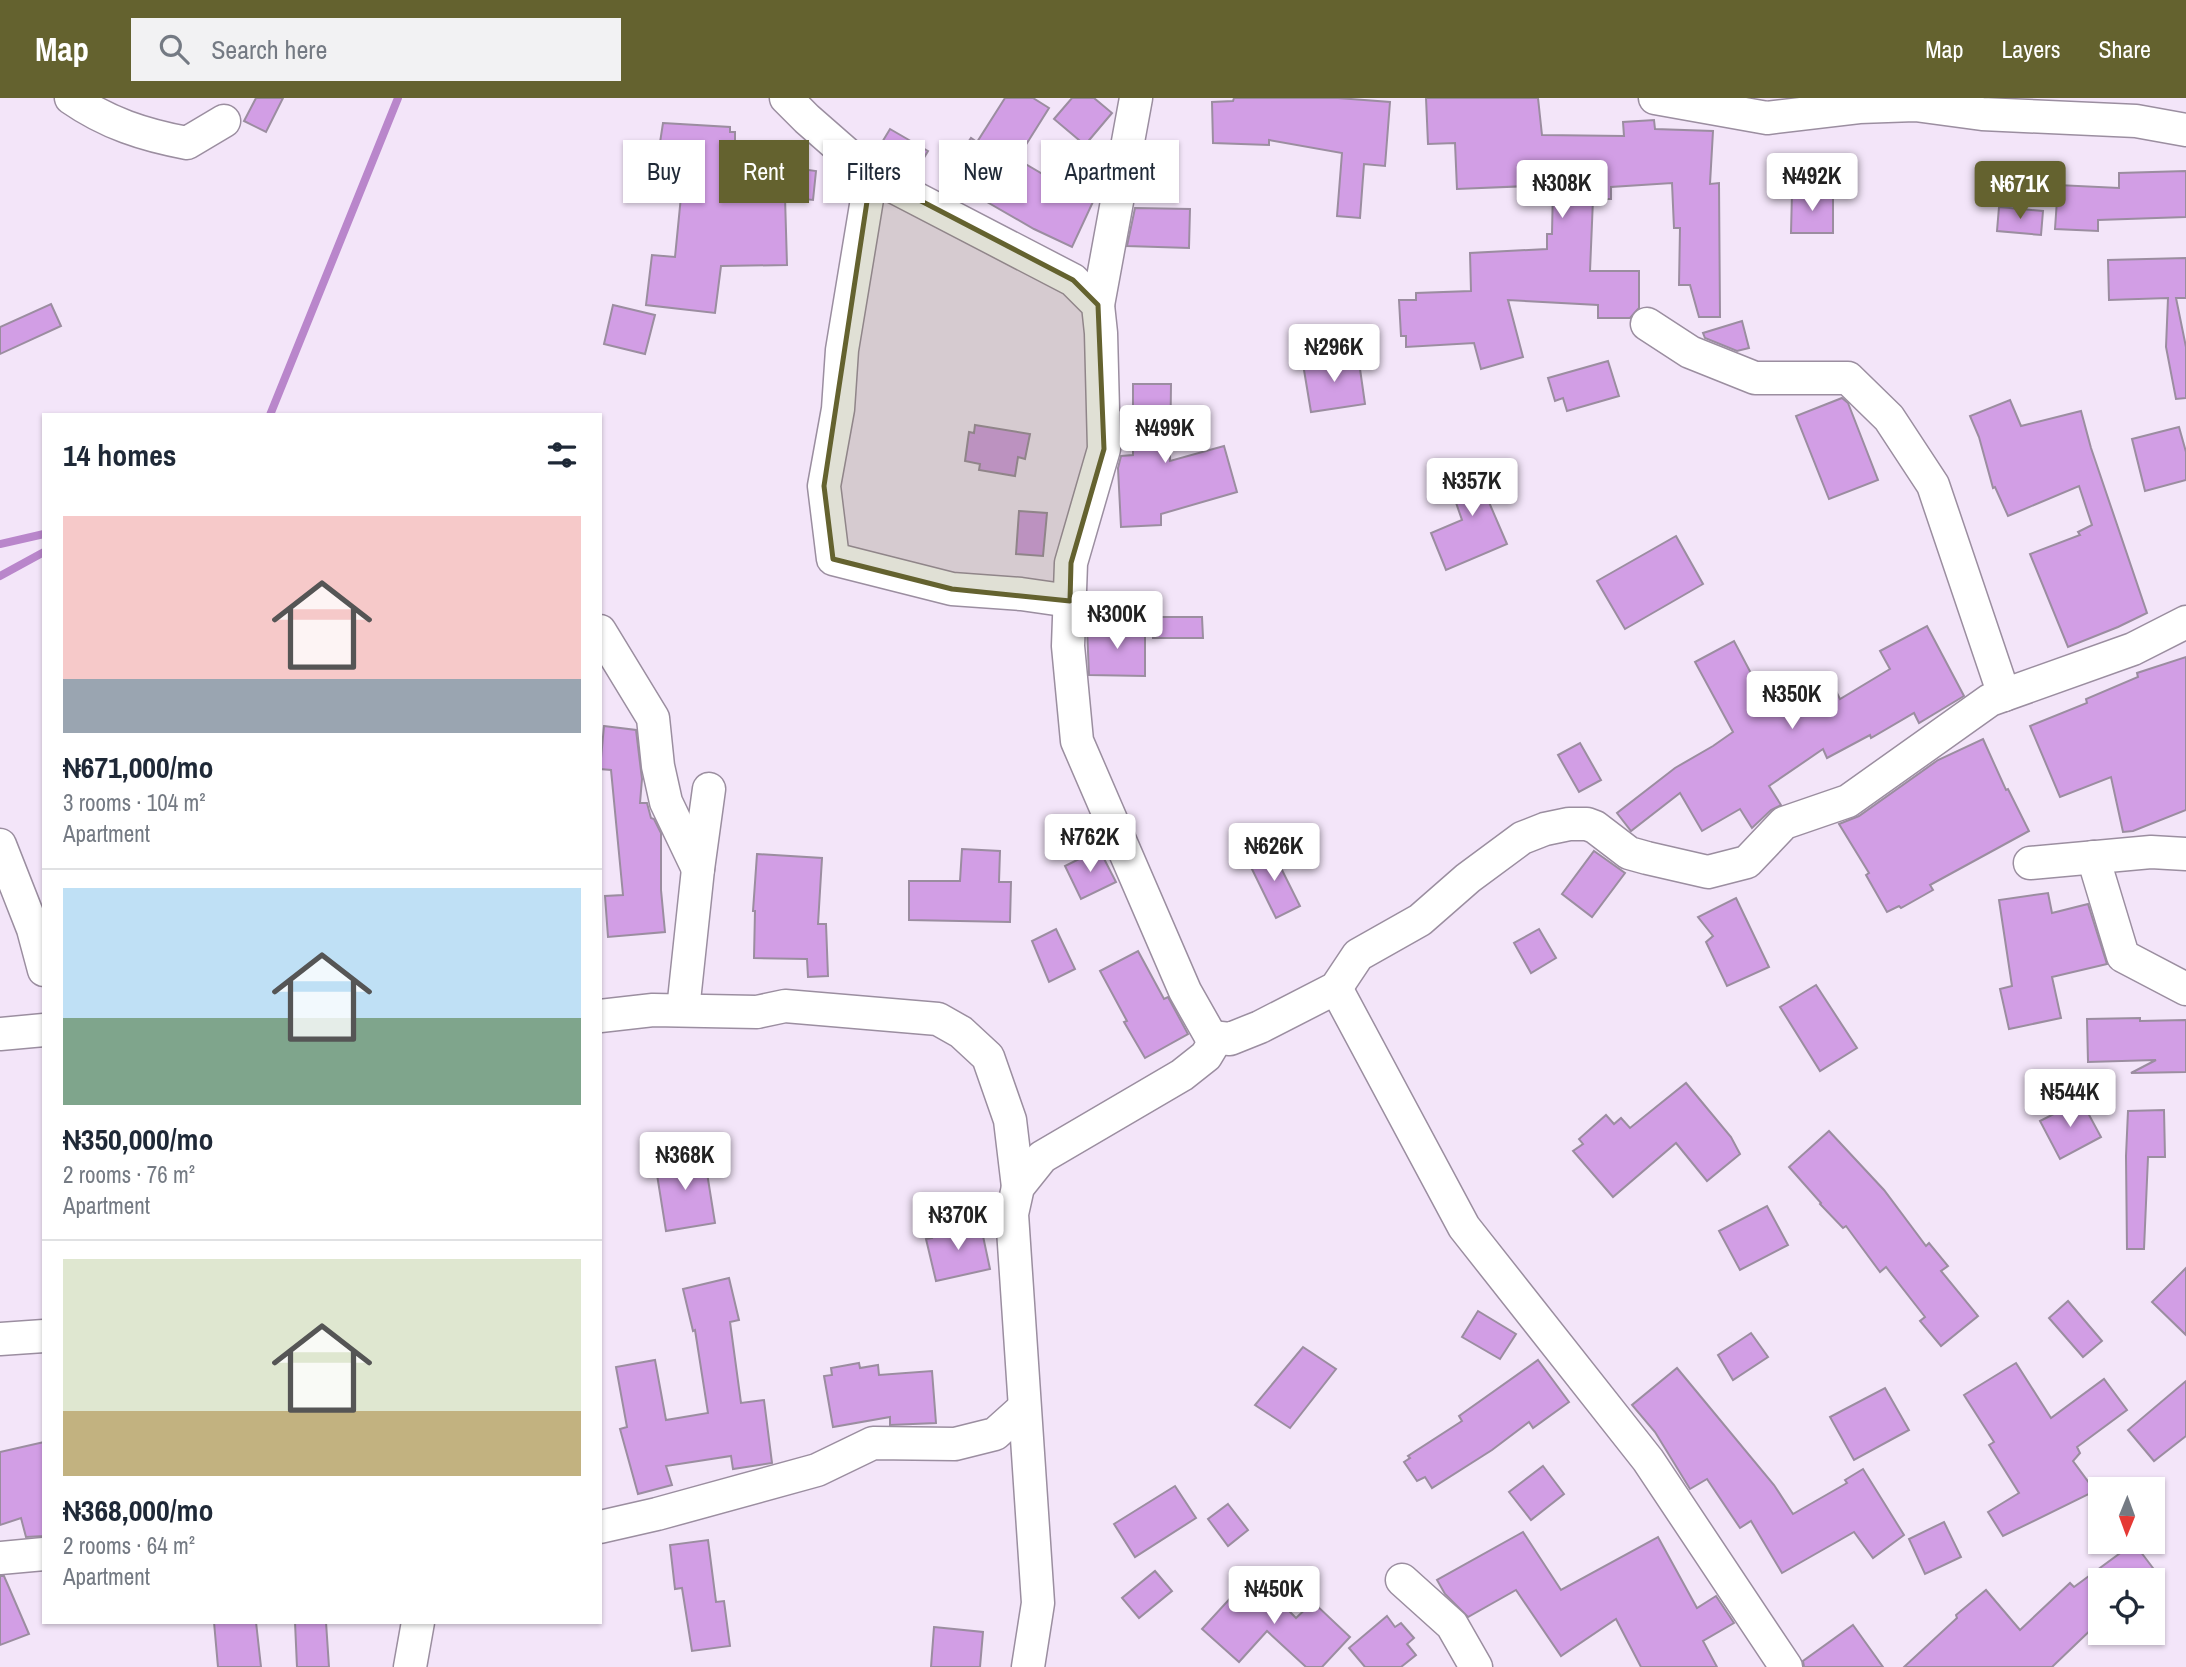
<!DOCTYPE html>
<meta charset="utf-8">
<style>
body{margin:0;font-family:"Archivo Narrow",sans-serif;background:#f2f2f3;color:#1f2937;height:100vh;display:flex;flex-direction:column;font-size:26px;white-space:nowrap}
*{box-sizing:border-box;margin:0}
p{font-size:23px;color:#747a83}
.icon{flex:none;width:38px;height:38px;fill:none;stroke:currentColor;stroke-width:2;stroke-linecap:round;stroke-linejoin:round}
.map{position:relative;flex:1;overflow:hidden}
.sheet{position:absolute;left:42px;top:315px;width:560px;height:1211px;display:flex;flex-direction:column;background:#fff;border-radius:0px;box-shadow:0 2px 5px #0004}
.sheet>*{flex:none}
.guide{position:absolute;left:623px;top:42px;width:665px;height:63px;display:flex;gap:14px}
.needle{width:46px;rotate:181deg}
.controls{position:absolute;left:2088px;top:1379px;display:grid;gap:14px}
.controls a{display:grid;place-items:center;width:77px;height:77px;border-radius:0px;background:#fff;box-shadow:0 2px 5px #0004;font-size:35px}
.price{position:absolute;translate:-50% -60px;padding:0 16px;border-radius:7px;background:#fff;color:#222;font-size:23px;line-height:46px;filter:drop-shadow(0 2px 4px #0008)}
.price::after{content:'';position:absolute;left:50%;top:42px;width:21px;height:16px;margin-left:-10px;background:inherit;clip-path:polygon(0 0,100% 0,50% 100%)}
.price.current{background:#64622f;color:#fff}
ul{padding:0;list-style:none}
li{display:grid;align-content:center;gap:14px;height:371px;padding:0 21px}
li+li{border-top:2px solid #e0e1e3}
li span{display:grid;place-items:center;height:217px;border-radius:0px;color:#555}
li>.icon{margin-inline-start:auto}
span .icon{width:126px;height:126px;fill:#fffc;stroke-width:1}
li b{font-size:30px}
h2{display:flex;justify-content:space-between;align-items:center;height:84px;padding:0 21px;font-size:30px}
.pill{padding:0 24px;border-radius:0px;background:#fff;box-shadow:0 2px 5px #0004;font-size:24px;line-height:63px}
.pill.current{background:#64622f;color:#fff}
header{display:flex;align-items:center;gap:42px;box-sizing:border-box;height:98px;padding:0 35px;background:#64622f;color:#fff}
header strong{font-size:33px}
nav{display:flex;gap:38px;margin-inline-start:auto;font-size:24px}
.search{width:490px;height:63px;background:#f2f2f3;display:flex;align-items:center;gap:18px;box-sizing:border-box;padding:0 24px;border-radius:0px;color:#747a83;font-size:26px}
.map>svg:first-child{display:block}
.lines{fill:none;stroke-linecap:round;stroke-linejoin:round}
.stream{stroke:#b986cb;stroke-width:8}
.building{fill:#d29ee5;stroke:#9b8da0;stroke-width:2}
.street-casing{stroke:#9b8ea0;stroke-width:35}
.street{stroke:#fff;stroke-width:32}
.marked{fill:#64622f;fill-opacity:0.2;stroke:#64622f;stroke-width:5;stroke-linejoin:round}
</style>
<header>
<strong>Map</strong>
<div class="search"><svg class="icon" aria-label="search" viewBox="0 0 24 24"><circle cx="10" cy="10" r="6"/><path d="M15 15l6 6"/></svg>Search here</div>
<nav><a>Map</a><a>Layers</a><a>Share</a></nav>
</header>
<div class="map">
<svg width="2186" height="1569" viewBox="0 0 2186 1569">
<rect width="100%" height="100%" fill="#f3e5f9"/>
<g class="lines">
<!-- stream -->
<g class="stream">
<path d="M 270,317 L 398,0"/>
<path d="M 0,446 L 44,436"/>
<path d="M 0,478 L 44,454"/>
</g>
</g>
<!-- building -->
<g class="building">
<path d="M 256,0 L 283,0 L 266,34 L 244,23 Z"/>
<path d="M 1005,0 L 1033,0 L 1049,10 L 1017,61 L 1058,85 L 1065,69 L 1098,84 L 1098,93 L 1072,149 L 1034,131 L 980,100 L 978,103 L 944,80 L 971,40 L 977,44 Z"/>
<path d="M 1072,0 L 1094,0 L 1112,15 L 1085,47 L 1054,21 Z"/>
<path d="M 1234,0 L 1338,0 L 1390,4 L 1385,68 L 1364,66 L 1360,120 L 1337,118 L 1342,55 L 1269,42 L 1269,47 L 1213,45 L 1212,4 L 1233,3 Z"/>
<path d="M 1426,0 L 1538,0 L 1542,37 L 1624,38 L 1623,24 L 1654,22 L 1655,31 L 1713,33 L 1710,86 L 1719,85 L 1720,219 L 1699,219 L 1690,187 L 1679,187 L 1680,130 L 1674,130 L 1672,85 L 1611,89 L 1611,101 L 1593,101 L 1590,173 L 1639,173 L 1639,210 L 1630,220 L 1598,220 L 1598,207 L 1508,202 L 1523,259 L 1481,271 L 1474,245 L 1406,249 L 1406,238 L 1401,238 L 1399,202 L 1416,202 L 1416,195 L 1471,193 L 1470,155 L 1547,151 L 1547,136 L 1552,136 L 1553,87 L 1457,91 L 1455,45 L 1428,46 Z"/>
<path d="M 663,25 L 730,29 L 730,34 L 735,34 L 735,44 L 787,50 L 786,57 L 795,58 L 794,70 L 816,73 L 813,102 L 785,99 L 787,167 L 721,168 L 715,215 L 646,207 L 652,157 L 675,159 L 684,68 L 657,64 Z"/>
<path d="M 890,31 L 928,53 L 913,78 L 875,56 Z"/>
<path d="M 2186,73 L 2186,119 L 2098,122 L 2098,133 L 2055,131 L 2058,87 L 2119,90 L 2119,75 Z"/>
<path d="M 1792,95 L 1833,95 L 1833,135 L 1791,135 Z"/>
<path d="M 1999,109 L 2043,113 L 2041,137 L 1997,133 Z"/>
<path d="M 1135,110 L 1190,111 L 1189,150 L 1127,148 Z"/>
<path d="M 2186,160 L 2186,200 L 2176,200 L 2186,249 L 2186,300 L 2176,301 L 2166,249 L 2168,200 L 2109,202 L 2108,162 Z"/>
<path d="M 51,206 L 61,228 L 0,256 L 0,229 Z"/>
<path d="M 613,207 L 655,217 L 645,256 L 604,246 Z"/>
<path d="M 1742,223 L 1749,250 L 1737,253 L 1705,240 L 1703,235 Z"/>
<path d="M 1358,257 L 1365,306 L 1311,314 L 1303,266 Z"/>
<path d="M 1608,263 L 1619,298 L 1567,313 L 1563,300 L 1555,303 L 1548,280 Z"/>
<path d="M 1133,286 L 1171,286 L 1170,363 L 1224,348 L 1237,394 L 1161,416 L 1161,427 L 1121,429 L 1118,370 L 1121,358 L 1133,357 Z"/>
<path d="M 1842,300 L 1848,305 L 1878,382 L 1829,401 L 1796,318 Z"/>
<path d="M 2010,302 L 2021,328 L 2081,313 L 2091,350 L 2147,515 L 2118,529 L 2068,549 L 2030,456 L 2080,437 L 2078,434 L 2092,427 L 2079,388 L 2008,418 L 1995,389 L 1993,390 L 1979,339 L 1970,318 Z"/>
<path d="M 975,327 L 1030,336 L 1025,361 L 1018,359 L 1015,378 L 979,372 L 980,366 L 965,363 L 969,334 L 974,335 Z"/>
<path d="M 2179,329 L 2186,354 L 2186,382 L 2145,393 L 2132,341 Z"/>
<path d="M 1491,364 L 1493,369 L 1496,368 L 1502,388 L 1500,389 L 1501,392 L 1496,394 L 1498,399 L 1488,402 L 1507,446 L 1446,472 L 1431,435 L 1462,422 L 1454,399 L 1457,398 L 1451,376 Z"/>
<path d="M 1019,413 L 1047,415 L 1043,458 L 1016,456 Z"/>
<path d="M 1676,438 L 1703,486 L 1625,531 L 1597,483 Z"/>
<path d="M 1153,519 L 1202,519 L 1203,540 L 1153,540 Z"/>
<path d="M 1927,528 L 1964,598 L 1919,625 L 1914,615 L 1871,640 L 1870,637 L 1827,660 L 1823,651 L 1769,688 L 1781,707 L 1771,712 L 1752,730 L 1740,711 L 1702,733 L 1680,695 L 1631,733 L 1617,715 L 1675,670 L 1713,648 L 1733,634 L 1695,564 L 1734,543 L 1772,615 L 1781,609 L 1788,619 L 1836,593 L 1840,601 L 1890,571 L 1880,553 Z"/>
<path d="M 1087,529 L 1145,530 L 1145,578 L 1089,577 Z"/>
<path d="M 2186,559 L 2186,712 L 2133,733 L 2123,734 L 2111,679 L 2060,699 L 2030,628 L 2087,605 L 2086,601 L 2138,579 L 2137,575 Z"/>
<path d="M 604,628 L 636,632 L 642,681 L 640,705 L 647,705 L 651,720 L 654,721 L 661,735 L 661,792 L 665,834 L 608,839 L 605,798 L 623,797 L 611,672 L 600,671 Z"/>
<path d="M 1983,641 L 2006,692 L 2008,691 L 2029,733 L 1930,787 L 1933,792 L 1901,810 L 1899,808 L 1887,814 L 1866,777 L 1869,775 L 1839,726 L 1859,718 L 1938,662 Z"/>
<path d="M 1580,645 L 1601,682 L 1579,694 L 1558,657 Z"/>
<path d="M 1271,750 L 1300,808 L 1276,820 L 1247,761 Z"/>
<path d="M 962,751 L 1000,753 L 999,784 L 1011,784 L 1010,824 L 909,822 L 909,783 L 960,783 Z"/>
<path d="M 1099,751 L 1116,784 L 1081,801 L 1065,768 Z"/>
<path d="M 1594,753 L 1625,775 L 1592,819 L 1562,796 Z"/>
<path d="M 757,756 L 822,760 L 818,826 L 826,826 L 828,878 L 808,879 L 807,861 L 754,860 L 755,813 L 753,813 Z"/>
<path d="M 2048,795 L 2052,815 L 2088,806 L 2107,866 L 2052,879 L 2061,920 L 2009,931 L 2000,891 L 2012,888 L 1999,802 Z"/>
<path d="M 1736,800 L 1769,869 L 1727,888 L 1706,844 L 1713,838 L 1698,819 Z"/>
<path d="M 1056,831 L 1075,871 L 1049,884 L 1032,843 Z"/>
<path d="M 1539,831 L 1556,860 L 1531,875 L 1514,845 Z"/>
<path d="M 1138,853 L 1164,901 L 1168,899 L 1188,936 L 1145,960 L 1124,924 L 1127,923 L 1100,873 Z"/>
<path d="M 1816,887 L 1857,950 L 1820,973 L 1780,909 Z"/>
<path d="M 2140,920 L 2140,923 L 2186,922 L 2186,974 L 2131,975 L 2156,962 L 2088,964 L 2087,921 Z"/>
<path d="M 1686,985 L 1731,1039 L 1740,1056 L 1707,1083 L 1676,1045 L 1613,1099 L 1573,1053 L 1583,1046 L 1579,1041 L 1606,1017 L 1614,1026 L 1621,1020 L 1630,1030 Z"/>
<path d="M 2081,1002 L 2101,1039 L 2060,1061 L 2040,1023 Z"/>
<path d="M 2164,1012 L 2165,1059 L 2148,1059 L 2144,1151 L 2127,1151 L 2126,1058 L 2128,1013 Z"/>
<path d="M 1829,1033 L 1884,1092 L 1926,1148 L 1929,1145 L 1948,1168 L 1941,1173 L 1978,1218 L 1941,1248 L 1920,1223 L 1925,1219 L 1886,1169 L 1880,1174 L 1846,1128 L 1843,1130 L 1820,1106 L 1821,1105 L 1789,1069 Z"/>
<path d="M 704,1056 L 715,1125 L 666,1133 L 655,1064 Z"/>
<path d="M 1767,1108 L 1788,1147 L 1740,1172 L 1719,1133 Z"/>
<path d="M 980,1124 L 990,1171 L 936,1183 L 926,1141 L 932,1140 L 931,1135 Z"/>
<path d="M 2186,1170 L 2186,1237 L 2152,1204 Z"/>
<path d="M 729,1180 L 739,1222 L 730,1224 L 741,1305 L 764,1302 L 772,1365 L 733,1371 L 731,1358 L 666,1368 L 672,1387 L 638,1396 L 620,1331 L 627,1329 L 616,1269 L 655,1262 L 666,1322 L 708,1315 L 695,1232 L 693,1233 L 683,1191 Z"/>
<path d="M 2068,1203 L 2102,1243 L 2083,1259 L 2049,1220 Z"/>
<path d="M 1478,1213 L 1516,1236 L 1500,1261 L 1462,1239 Z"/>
<path d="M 1751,1235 L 1768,1259 L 1733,1282 L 1718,1257 Z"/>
<path d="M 1303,1249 L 1336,1271 L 1290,1330 L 1255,1307 Z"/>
<path d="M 1538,1262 L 1569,1304 L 1533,1330 L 1529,1324 L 1492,1352 L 1432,1390 L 1425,1379 L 1417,1383 L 1404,1364 L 1410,1360 L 1408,1358 L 1462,1323 L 1459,1318 Z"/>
<path d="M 859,1265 L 860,1270 L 878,1267 L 879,1277 L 932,1273 L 936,1325 L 890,1327 L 890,1319 L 833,1329 L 824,1278 L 832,1277 L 831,1270 Z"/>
<path d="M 2016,1265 L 2051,1320 L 2104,1281 L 2127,1312 L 2077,1349 L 2080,1355 L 2073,1363 L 2095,1393 L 2003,1438 L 1988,1414 L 2019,1395 L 1989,1347 L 1994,1344 L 1964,1297 Z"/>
<path d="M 1677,1270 L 1774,1387 L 1793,1416 L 1847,1385 L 1845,1382 L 1863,1371 L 1904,1437 L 1873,1460 L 1854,1434 L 1782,1475 L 1751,1423 L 1740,1430 L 1707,1381 L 1690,1391 L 1655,1334 L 1632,1307 Z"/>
<path d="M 2186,1283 L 2186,1338 L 2154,1363 L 2128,1332 Z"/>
<path d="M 1885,1290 L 1909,1332 L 1854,1362 L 1830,1319 Z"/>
<path d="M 44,1344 L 44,1438 L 26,1439 L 21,1420 L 0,1427 L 0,1354 Z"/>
<path d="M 1543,1368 L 1564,1396 L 1531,1422 L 1509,1394 Z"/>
<path d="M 1175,1388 L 1196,1420 L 1135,1459 L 1114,1426 Z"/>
<path d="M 1228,1406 L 1248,1432 L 1228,1448 L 1208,1421 Z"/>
<path d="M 1944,1424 L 1961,1459 L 1925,1476 L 1909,1441 Z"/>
<path d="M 1523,1434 L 1561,1492 L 1658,1439 L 1697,1510 L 1716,1498 L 1734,1525 L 1703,1543 L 1717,1569 L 1641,1569 L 1616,1521 L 1561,1558 L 1516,1492 L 1468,1519 L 1445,1496 L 1437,1482 Z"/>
<path d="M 708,1442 L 716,1504 L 724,1503 L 730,1548 L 692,1553 L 682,1490 L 675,1491 L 670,1447 Z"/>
<path d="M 2134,1445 L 2162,1482 L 2100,1482 L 2100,1523 L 2052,1569 L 1904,1569 L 1957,1520 L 1956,1517 L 1986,1492 L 2020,1532 L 2070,1485 L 2074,1489 Z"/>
<path d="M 1155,1473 L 1172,1493 L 1139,1520 L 1122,1500 Z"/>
<path d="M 1250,1473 L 1296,1520 L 1313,1504 L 1350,1539 L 1322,1569 L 1306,1569 L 1267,1533 L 1239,1564 L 1202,1531 L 1236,1494 L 1232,1491 Z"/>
<path d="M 0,1478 L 4,1478 L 29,1536 L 0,1547 Z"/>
<path d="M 1387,1518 L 1395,1529 L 1401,1525 L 1414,1540 L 1407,1546 L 1416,1557 L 1401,1569 L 1365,1569 L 1349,1550 Z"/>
<path d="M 214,1524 L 256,1524 L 261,1569 L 218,1569 Z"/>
<path d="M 295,1524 L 326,1524 L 329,1569 L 297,1569 Z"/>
<path d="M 1853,1527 L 1883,1569 L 1804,1569 L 1803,1563 Z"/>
<path d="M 934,1529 L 983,1534 L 980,1569 L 931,1569 Z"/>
</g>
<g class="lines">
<defs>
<g id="street">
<path d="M 71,0 C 107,25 144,37 187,45 L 224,23"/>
<path d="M 786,0 L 807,21 L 871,77 L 1073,182 L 1098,207 L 1101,235 L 1104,351 L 1071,465 L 1068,548 L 1077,643 L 1185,893 L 1211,939 L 1212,948 L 1206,958 L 1182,977 L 1042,1059 L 1018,1089 L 1012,1116 L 1038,1505 L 1028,1569"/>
<path d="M 1655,0 L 1767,20 L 1859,9 L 1915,7 L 1982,16 L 2136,23 L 2186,32"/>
<path d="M 871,77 L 842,252 L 838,311 L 824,388 L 833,461 L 952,491 L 1021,496 L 1070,503"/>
<path d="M 1098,207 L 1136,0"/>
<path d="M 1647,226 L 1690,254 L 1755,280 L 1848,280 L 1889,320 L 1933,387 L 2004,597"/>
<path d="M 600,533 L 653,620 L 658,668 L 666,704 L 698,771"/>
<path d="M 0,747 L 33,831 L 44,872"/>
<path d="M 2093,759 L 2123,858 L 2186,891"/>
<path d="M 2030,765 L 2151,754 L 2186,756"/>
<path d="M 1336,890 L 1464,1129 L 1648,1362 L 1786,1569"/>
<path d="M 683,912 L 698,771 L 709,691"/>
<path d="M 600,918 L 653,912 L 757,914 L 785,908 L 938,921 L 961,934 L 988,959 L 1010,1022 L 1018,1089"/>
<path d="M 0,936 L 44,932"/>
<path d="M 1211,939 L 1230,941 L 1260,929 L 1336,890 L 1358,857 L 1420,822 L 1468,780 L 1522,740 L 1545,731 L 1569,726 L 1587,726 L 1595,729 L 1629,755 L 1647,760 L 1708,774 L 1747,764 L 1784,725 L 1848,703 L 1990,602 L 2133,551 L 2186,524"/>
<path d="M 0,1241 L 44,1238"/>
<path d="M 600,1429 L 657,1416 L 817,1372 L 873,1345 L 955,1346 L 995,1336 L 1024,1310"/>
<path d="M 0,1460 L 44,1456"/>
<path d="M 1402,1482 L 1452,1527 L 1476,1569"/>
<path d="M 410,1569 L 418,1524"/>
</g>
</defs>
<!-- street casing -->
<use href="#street" class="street-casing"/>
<!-- street -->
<use href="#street" class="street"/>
</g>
<!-- marked area -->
<path class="marked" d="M 871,77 L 1073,182 L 1098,207 L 1104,351 L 1071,465 L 1070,503 L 952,491 L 833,461 L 824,388 Z"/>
</svg>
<div class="controls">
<a><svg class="needle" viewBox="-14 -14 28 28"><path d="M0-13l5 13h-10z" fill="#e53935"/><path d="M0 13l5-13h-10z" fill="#747a83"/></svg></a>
<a><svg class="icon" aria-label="locate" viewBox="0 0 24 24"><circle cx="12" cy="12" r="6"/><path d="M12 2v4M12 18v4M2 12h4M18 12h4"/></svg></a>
</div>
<b class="price" style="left:1812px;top:115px">₦492K</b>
<b class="price" style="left:1562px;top:122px">₦308K</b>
<b class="price current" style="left:2020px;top:123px">₦671K</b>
<b class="price" style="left:1334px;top:286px">₦296K</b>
<b class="price" style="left:1165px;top:367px">₦499K</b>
<b class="price" style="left:1472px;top:420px">₦357K</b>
<b class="price" style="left:1117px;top:553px">₦300K</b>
<b class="price" style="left:1792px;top:633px">₦350K</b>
<b class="price" style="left:1090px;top:776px">₦762K</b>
<b class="price" style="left:1274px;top:785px">₦626K</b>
<b class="price" style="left:2070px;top:1031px">₦544K</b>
<b class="price" style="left:685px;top:1094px">₦368K</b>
<b class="price" style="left:958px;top:1154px">₦370K</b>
<b class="price" style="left:1274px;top:1528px">₦450K</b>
<div class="guide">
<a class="pill">Buy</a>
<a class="pill current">Rent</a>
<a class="pill">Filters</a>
<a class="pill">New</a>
<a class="pill">Apartment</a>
</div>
<section class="sheet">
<h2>14 homes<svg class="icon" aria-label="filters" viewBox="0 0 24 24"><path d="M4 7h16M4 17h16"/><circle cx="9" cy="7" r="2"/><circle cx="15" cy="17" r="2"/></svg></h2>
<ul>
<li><span style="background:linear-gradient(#f6c9c9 75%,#9aa5b1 0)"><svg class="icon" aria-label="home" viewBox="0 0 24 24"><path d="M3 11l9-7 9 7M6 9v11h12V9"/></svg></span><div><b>₦671,000/mo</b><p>3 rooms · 104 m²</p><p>Apartment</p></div></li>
<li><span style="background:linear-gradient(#bfe0f5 60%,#7fa58c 0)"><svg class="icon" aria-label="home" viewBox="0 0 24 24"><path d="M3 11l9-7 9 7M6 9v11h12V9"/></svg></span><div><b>₦350,000/mo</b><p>2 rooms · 76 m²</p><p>Apartment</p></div></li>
<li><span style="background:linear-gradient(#dfe7d0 70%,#c2b280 0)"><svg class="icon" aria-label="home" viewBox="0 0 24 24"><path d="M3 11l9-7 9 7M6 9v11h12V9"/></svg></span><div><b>₦368,000/mo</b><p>2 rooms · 64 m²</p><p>Apartment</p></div></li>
</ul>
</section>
</div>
